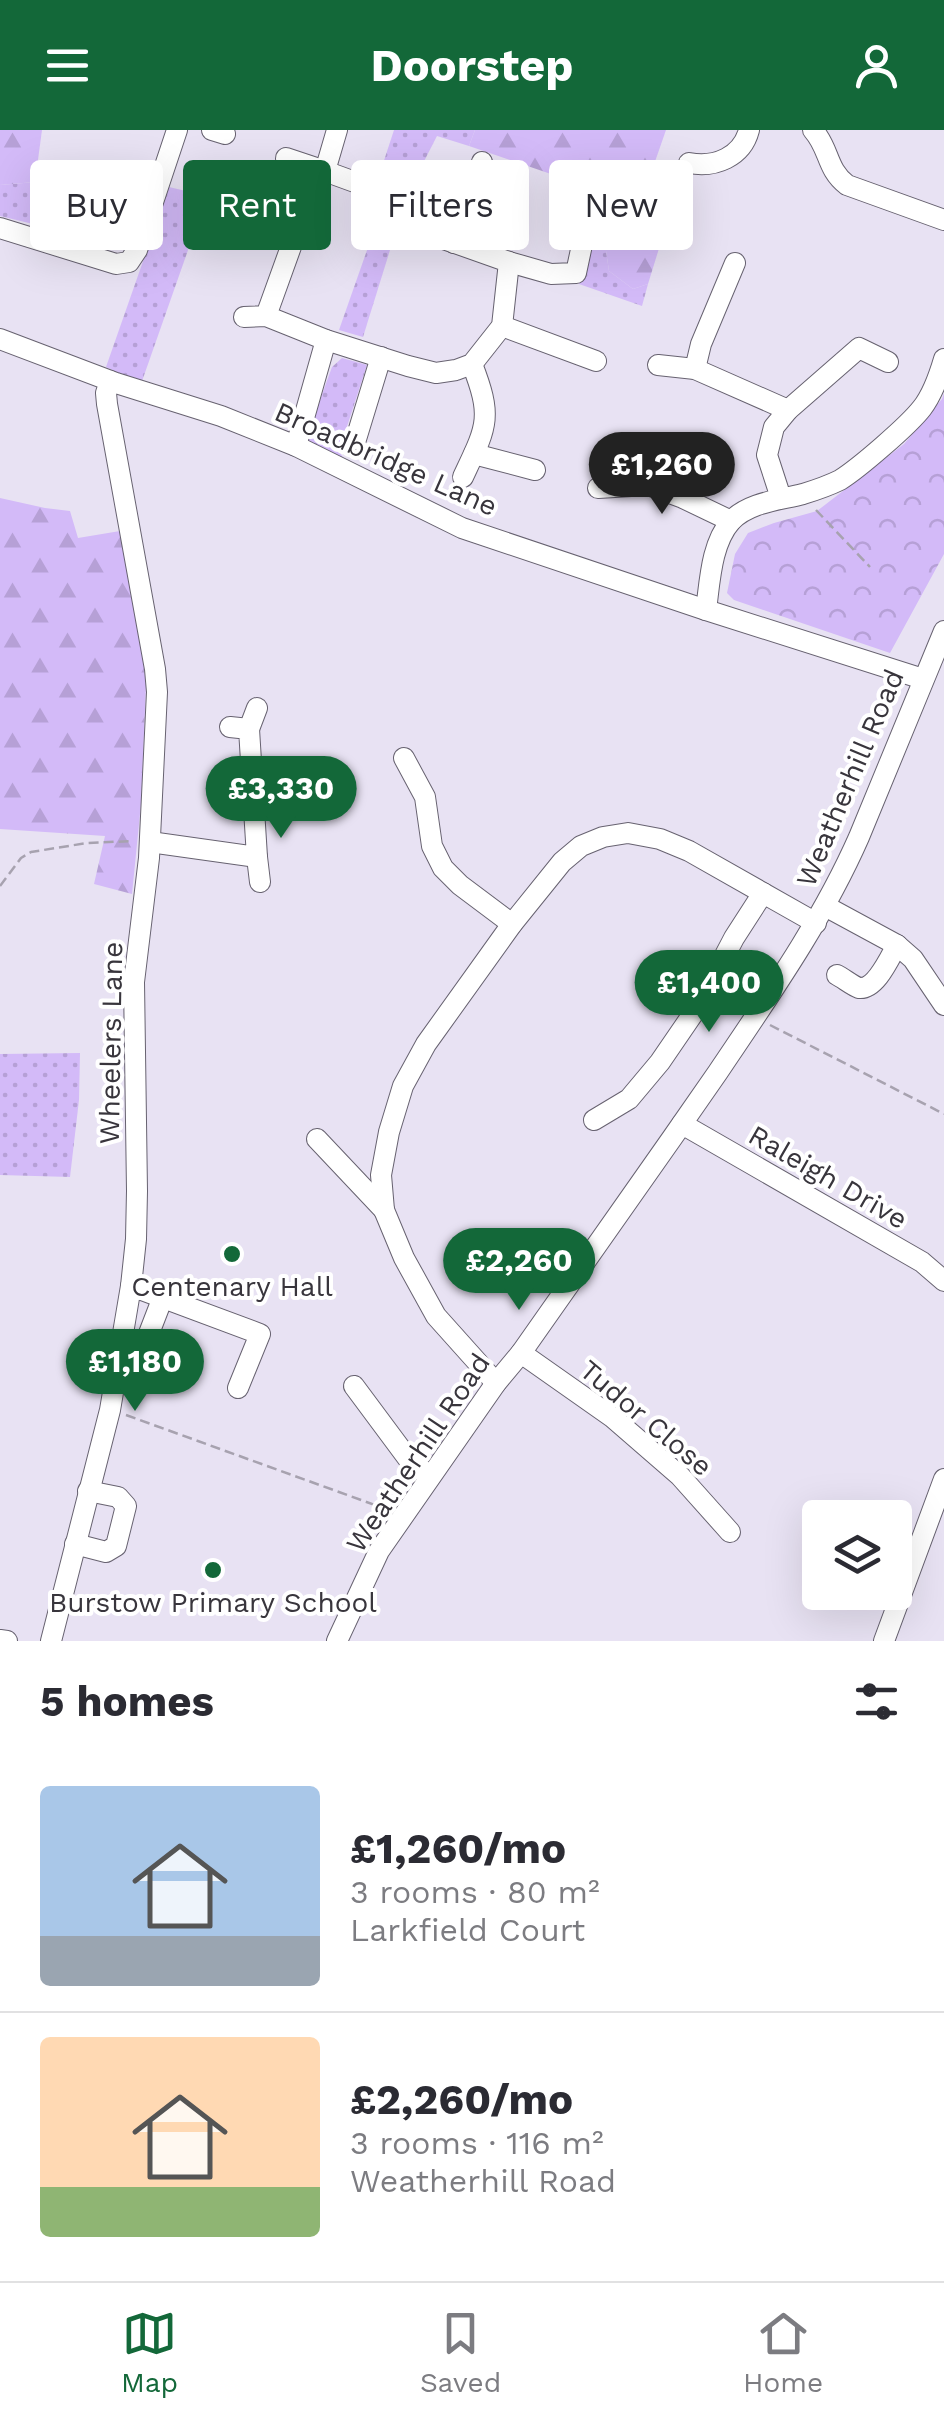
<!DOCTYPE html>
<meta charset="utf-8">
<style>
body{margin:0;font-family:"Work Sans",sans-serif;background:#f7f7f7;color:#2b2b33;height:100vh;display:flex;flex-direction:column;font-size:38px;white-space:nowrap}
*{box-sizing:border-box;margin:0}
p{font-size:32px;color:#7c7c81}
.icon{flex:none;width:55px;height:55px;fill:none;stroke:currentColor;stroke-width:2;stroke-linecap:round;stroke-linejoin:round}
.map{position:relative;height:1511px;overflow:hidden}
.panel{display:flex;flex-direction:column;background:#fff;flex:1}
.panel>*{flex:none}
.banner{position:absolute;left:30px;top:30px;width:885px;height:90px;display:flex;gap:20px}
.buttons{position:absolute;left:802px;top:1370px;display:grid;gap:20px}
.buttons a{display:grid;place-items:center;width:110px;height:110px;border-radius:10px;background:#fff;box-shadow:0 10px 40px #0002;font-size:50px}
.price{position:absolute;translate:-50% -85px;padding:0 22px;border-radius:35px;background:#136839;color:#fff;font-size:32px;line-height:65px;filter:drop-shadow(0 2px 5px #0008)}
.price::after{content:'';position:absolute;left:50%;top:60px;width:30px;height:22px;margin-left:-15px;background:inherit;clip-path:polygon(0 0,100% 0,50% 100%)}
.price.active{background:#222;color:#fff}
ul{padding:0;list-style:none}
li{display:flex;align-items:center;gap:30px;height:250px;padding:0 40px}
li+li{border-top:2px solid #e1e1e2}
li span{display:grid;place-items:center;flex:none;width:280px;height:200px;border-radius:10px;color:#555}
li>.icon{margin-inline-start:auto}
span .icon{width:120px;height:120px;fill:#fffc;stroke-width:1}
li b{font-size:42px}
h2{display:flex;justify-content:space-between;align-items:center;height:120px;padding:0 40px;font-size:42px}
.pill{padding:0 35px;border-radius:10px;background:#fff;box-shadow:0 10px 40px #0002;font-size:35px;line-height:90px}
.pill.active{background:#136839;color:#fff}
header{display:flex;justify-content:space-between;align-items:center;height:130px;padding:0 40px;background:#136839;color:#fff;font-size:45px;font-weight:700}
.tab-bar{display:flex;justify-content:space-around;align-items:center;height:140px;border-top:2px solid #e1e1e2;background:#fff;font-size:28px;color:#7c7c81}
.tab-bar a{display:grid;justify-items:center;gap:5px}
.tab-bar .active{color:#136839}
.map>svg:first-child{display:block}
.grass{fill:url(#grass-dots)}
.forest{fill:url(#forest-firs)}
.park{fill:url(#park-crowns)}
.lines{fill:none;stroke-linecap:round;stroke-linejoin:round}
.minor-casing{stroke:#676270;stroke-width:22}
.path{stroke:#a7a2af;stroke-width:2.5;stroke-dasharray:10 5;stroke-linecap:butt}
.minor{stroke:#fff;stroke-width:20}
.poi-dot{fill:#136839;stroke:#fff;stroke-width:4}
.labels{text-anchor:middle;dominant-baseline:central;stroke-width:8;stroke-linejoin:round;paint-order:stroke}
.street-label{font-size:28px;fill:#38353c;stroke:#fff}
.poi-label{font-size:28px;fill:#38353c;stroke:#fff}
</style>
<header><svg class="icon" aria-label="menu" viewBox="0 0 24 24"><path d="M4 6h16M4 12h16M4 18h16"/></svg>Doorstep<svg class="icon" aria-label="person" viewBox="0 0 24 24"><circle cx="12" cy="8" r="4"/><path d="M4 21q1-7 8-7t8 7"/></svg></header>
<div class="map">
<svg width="944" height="1511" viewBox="0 0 944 1511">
<defs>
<pattern id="grass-dots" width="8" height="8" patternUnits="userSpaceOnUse" patternTransform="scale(2.5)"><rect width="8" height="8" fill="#d3baf8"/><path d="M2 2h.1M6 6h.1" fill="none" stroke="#b6a0d6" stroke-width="1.8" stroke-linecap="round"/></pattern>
<pattern id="forest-firs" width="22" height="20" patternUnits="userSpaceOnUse" patternTransform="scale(2.5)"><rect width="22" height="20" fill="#d3baf8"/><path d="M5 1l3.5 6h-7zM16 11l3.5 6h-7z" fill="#b6a0d6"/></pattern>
<pattern id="park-crowns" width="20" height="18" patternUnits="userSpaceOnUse" patternTransform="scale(2.5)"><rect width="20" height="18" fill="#d3baf8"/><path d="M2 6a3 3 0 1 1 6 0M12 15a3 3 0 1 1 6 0" fill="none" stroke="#b6a0d6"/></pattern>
</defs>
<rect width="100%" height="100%" fill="#e8e2f3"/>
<!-- grass -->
<g class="grass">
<path d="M 394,0 L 475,0 L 469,16 L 437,6 L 398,82 L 375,58 Z"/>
<path d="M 35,52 L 33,94 L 0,86 L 0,55 Z"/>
<path d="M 169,57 L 207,66 L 141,254 L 106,237 Z"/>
<path d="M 379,86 L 395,104 L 363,207 L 339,200 Z"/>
<path d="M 594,89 L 604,107 L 609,141 L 633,159 L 648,154 L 642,176 L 579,154 Z"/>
<path d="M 342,228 L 367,235 L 339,321 L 353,344 L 304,314 L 332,237 Z"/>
<path d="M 80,923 L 79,970 L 70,1047 L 0,1045 L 0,924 Z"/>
</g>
<!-- forest -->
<g class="forest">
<path d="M 0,0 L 42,0 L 35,52 L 0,55 Z"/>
<path d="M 475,0 L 666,0 L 650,46 L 678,57 L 648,154 L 633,159 L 609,141 L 604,107 L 577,53 L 469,16 Z"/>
<path d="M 0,368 L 45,378 L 70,381 L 78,408 L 120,401 L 142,518 L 146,556 L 141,674 L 132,764 L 94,754 L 105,706 L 0,699 Z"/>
</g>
<!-- park -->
<path class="park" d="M 944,263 L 944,424 L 890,523 L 734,470 L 727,463 L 735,424 L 748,403 L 774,393 L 817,381 L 904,314 L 942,269 Z"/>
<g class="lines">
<defs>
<g id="minor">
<path d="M 212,0 L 225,4"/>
<path d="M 813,0 C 830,19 826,39 847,55 L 944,90"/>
<path d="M 286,28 L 319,39"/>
<path d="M 689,33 C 715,38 742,27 749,0"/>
<path d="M 325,41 L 337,0"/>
<path d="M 0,98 L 116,134 L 129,132 L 137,120 L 177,0"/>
<path d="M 454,113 L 482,32"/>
<path d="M 509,132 L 551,144 L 576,143 L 586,96"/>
<path d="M 244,187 L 266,186 L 326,210 L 408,236 L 436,243 L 456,240 L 472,234 L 502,196 L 509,132 L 438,107 L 390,93 L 363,55 L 319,39 L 266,186"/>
<path d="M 502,196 L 596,231"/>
<path d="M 0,209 L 116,253 L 221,286 L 296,316 L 462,398 L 706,480 L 923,549"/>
<path d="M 658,235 L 695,239 L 788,280"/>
<path d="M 695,239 L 701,214 L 735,133"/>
<path d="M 356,309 L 381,227"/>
<path d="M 296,316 L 326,210"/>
<path d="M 474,324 L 535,340"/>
<path d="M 463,347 C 487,296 493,288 472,234"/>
<path d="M 598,358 L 648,355 L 683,368 L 731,391"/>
<path d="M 781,368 L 767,325 L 774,297 L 788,280 L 859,218 L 888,232"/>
<path d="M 706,480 C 710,451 711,414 731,391 C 749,372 780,370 803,364 C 816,360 828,356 840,350 C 859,338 908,296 922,278 C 933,264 939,246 944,229"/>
<path d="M 249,599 L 257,578"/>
<path d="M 404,628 L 425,667 L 432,716 L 443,738 L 460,755 L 512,794"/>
<path d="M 150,712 L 257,727 L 249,599 L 230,597"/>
<path d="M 257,727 L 260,752"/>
<path d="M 825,776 L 897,815 L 913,829 L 944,875"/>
<path d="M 837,845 C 843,848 853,856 859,858 C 876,860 890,827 897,815"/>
<path d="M 594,990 L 629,969 L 660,932 L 699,875 L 734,808 L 763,763"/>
<path d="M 682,994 L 922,1132 L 944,1151"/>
<path d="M 317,1009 L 384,1080"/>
<path d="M 131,1156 L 260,1204 L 238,1258"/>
<path d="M 521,1223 L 612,1287 L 680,1346 L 730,1402"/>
<path d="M 141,1224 L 163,1167"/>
<path d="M 496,1253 L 436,1186 L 404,1128 L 384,1080 L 381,1045 L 389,1002 L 403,956 L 426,914 L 512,794 L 562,732 L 581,716 L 603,707 L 628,703 L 660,709 L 689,721 L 816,793"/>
<path d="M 354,1256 L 409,1330 L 430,1346"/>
<path d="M 75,1414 L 106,1422 L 116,1416 L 126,1376 L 118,1367 L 88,1361"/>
<path d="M 0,1510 L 7,1511"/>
<path d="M 51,1511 L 110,1280 L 131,1156 L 136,1109 L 137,1061 L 134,852 L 149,728 L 157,562 L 155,539 L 107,274 L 106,263 L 110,251"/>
<path d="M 337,1511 L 379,1421 L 496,1253 L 521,1223 C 587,1129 653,1036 718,942 C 769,866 822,791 859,707 L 944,501"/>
<path d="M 884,1511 L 944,1349"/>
</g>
</defs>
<!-- minor casing -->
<use href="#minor" class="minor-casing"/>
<!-- path -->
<g class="path">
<path d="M 816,380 L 870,437"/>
<path d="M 0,756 L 21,728 L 31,722 L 87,713 L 133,711"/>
<path d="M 770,895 L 944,984"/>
<path d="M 126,1285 L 386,1379"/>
</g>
<!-- minor -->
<use href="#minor" class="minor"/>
</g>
<!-- markers -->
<g class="poi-dot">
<circle cx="232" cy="1124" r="10"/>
<circle cx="213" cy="1440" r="10"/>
</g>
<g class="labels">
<!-- street labels -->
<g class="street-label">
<text transform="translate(386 329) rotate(24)">Broadbridge Lane</text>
<text transform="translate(850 648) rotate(-67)">Weatherhill Road</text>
<text transform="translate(111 913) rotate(-89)">Wheelers Lane</text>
<text transform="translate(828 1047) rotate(30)">Raleigh Drive</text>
<text transform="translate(646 1288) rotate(40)">Tudor Close</text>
<text transform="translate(418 1323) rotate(-56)">Weatherhill Road</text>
</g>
<!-- poi labels -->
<g class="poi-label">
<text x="232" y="1156">Centenary Hall</text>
<text x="213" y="1472">Burstow Primary School</text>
</g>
</g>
</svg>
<div class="buttons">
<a><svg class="icon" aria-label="layers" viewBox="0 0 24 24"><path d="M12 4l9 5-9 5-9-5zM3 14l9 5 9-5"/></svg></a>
</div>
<b class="price active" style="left:662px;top:387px">£1,260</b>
<b class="price" style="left:281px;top:711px">£3,330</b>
<b class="price" style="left:709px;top:905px">£1,400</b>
<b class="price" style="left:519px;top:1183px">£2,260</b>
<b class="price" style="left:135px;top:1284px">£1,180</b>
<div class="banner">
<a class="pill">Buy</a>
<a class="pill active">Rent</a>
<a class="pill">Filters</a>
<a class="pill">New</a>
</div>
</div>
<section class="panel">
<h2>5 homes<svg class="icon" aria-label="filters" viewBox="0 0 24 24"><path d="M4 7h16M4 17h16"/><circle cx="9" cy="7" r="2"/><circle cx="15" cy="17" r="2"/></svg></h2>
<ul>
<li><span style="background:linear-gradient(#a9c7e8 75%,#9aa5b1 0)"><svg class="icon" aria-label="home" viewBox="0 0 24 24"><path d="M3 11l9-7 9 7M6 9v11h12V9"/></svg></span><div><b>£1,260/mo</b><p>3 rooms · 80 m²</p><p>Larkfield Court</p></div></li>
<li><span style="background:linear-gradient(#ffd9b3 75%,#8fb573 0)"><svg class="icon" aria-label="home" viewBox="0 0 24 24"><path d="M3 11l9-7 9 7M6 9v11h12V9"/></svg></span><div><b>£2,260/mo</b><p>3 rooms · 116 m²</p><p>Weatherhill Road</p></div></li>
</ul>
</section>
<nav class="tab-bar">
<a class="active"><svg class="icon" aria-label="map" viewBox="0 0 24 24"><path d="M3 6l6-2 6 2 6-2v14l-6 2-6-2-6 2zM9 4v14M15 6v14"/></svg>Map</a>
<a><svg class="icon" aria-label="saved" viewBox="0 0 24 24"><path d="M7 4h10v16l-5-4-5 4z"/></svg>Saved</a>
<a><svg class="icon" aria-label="home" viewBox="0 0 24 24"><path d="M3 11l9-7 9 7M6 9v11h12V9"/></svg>Home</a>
</nav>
